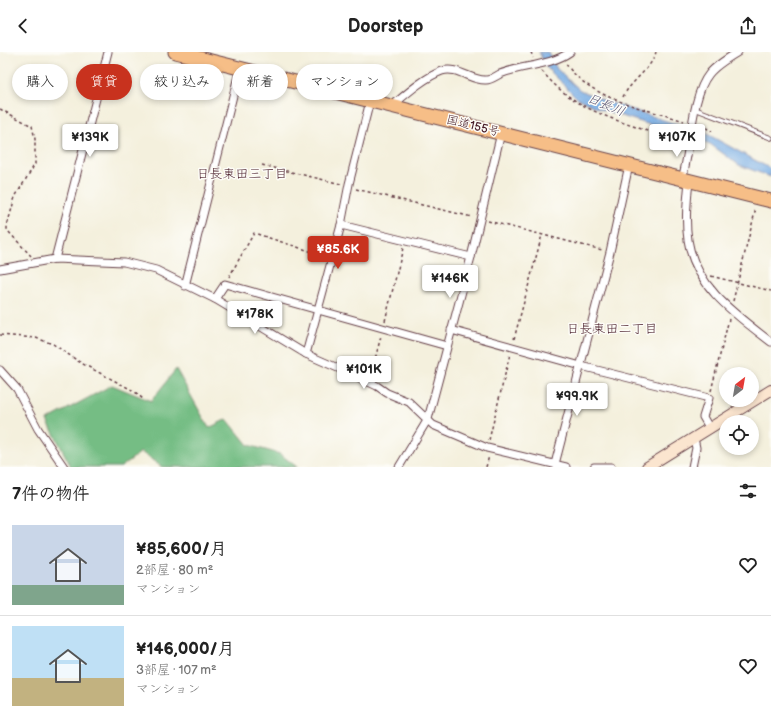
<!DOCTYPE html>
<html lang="ja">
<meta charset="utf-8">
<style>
body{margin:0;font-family:"Balsamiq Sans","Klee One",sans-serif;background:#f2f2f2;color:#222;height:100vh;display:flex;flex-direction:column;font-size:15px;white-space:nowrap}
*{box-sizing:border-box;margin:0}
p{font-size:13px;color:#767676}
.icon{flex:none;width:22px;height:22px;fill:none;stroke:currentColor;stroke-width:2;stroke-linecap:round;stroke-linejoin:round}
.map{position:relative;height:415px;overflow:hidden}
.drawer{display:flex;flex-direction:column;background:#fff;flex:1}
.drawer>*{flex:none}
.top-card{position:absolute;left:12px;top:12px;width:400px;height:36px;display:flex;gap:8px}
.needle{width:26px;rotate:31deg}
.fabs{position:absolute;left:719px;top:315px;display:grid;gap:8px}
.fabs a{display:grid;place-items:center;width:40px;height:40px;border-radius:50%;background:#fff;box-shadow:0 2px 6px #0003;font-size:20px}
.price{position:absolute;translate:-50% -34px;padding:0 9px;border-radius:4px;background:#fff;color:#222;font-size:13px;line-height:26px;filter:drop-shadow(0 1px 2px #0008)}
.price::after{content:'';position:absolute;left:50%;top:24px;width:12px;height:9px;margin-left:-6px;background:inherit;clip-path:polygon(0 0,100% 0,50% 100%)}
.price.active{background:#c8321e;color:#fff}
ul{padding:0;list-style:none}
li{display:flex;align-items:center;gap:12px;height:100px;padding:0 12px}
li+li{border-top:1px solid #e0e0e0}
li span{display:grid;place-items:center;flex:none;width:112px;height:80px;border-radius:0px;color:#555}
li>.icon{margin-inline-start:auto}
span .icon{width:48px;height:48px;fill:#fffc;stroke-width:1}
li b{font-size:17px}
h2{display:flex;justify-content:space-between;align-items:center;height:48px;padding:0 12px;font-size:17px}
.tag{padding:0 14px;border-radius:18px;background:#fff;box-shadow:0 2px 6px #0003;font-size:14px;line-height:36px}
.tag.active{background:#c8321e;color:#fff}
header{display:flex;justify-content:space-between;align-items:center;height:52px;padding:0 12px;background:#fff;font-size:18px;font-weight:700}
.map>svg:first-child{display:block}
.forest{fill:#74bd84;stroke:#5f6e58}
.water{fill:#76abe3;stroke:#606587}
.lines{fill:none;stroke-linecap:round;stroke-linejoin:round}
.lane-casing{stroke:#643e46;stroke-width:5.5}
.street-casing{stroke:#643e46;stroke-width:9}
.secondary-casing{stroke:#643e46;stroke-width:12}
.highway-casing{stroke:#643e46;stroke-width:15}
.path{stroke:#643e46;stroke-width:1.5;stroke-dasharray:3 3;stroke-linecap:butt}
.lane{stroke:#fff;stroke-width:3.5}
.street{stroke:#fff;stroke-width:7}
.secondary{stroke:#fbe5cf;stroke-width:10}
.highway{stroke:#f6be87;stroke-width:13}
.labels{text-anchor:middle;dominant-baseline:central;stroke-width:3;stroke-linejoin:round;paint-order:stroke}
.street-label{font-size:12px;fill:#4a1f2b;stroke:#fdfcf7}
.water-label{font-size:13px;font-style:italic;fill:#5c5775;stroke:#fdfcf7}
.neighbourhood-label{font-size:13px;fill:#4a1f2b;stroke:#fdfcf7}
</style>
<header><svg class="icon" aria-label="back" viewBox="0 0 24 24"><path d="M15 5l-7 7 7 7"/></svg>Doorstep<svg class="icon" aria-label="share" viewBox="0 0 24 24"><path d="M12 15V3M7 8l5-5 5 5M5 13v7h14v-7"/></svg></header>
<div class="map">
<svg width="771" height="415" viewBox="0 0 771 415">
<rect width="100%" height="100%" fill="#fdfcf7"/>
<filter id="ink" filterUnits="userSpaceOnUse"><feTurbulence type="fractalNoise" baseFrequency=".025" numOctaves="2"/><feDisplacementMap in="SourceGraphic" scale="8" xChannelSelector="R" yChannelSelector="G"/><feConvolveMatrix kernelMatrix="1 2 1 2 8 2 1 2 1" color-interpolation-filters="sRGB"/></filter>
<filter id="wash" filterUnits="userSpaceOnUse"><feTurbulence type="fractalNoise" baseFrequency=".012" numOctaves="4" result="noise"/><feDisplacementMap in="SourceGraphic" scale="16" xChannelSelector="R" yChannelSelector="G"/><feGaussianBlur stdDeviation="0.9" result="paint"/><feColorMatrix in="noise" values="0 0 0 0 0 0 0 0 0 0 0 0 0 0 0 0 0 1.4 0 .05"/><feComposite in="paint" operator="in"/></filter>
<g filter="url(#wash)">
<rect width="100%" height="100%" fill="#f4f0dd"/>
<!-- forest -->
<path class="forest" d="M 176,317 L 209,376 L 227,367 L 248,393 L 280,402 L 297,415 L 162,415 L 141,400 L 121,415 L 71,415 L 47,368 L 112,333 L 151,349 Z"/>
<!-- water -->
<path class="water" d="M 539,0 L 548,0 L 557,17 L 580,38 L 608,50 L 707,82 L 771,117 L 771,125 L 739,113 L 710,92 L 600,57 L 577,46 L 546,15 Z"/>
</g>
<g filter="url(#ink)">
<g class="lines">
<defs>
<path id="lane" d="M 695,57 L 771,86"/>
<g id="street">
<path d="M 392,54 C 405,43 425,25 442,19 C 457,14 471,29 486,28 C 491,28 496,24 500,22 C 523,13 550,14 570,0"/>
<path d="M 682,127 C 691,98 691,44 709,22 C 716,13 728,6 738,0"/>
<path d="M 689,129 C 687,149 685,168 688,188 C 695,235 736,263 771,290"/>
<path d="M 341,173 L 471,205"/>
<path d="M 55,207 L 108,0"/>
<path d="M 0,217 L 55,207 L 124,210 L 156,218 L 215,247 L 306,302 L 358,325 L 377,334 L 387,341 L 409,350 L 433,373 L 487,396 L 566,415"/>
<path d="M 185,234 L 240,16"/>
<path d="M 215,247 L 225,232 L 447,294"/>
<path d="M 451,278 L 581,314 L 709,346 L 703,365 L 710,377"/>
<path d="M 306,302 L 341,173 L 349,132 L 370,49"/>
<path d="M 0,318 L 17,337 L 38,377 L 64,415"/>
<path d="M 555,412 L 610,200 L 629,113"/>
<path d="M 399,415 L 428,367 L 471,205 L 501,81"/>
<path d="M 594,415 L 611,415"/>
<path d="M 692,415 L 696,396 L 694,386"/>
</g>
<path id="secondary" d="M 647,415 L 771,338"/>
<path id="highway" d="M 175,0 L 771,149"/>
</defs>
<!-- lane casing -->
<use href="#lane" class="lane-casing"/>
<!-- street casing -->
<use href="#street" class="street-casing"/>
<!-- secondary casing -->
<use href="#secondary" class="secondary-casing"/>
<!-- highway casing -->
<use href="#highway" class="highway-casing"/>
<!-- path -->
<g class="path">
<path d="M 531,0 L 533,6"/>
<path d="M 566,12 C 591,48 644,56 684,69"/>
<path d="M 542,19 C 579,65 631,70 682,92"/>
<path d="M 623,45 C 631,28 651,18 656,0"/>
<path d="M 0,57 L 32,74 L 35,87 L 35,112 L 15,145 L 7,174 L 7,178 L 31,204"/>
<path d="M 700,73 L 712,79"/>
<path d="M 262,113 L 341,132"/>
<path d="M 356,137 L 472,165"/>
<path d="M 488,169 L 602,198"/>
<path d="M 711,224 L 771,239"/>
<path d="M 229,225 L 254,181 L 325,204"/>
<path d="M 733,249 L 756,156"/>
<path d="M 385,269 L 403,196"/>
<path d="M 0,283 L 36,286 L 53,292 L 81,311 L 134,339 L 144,348"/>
<path d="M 514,287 L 542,183"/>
<path d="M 371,323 L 381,284"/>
<path d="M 711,339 L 729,267"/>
<path d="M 489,388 L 510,302"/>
<path d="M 486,415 L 489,404"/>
</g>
<!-- lane -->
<use href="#lane" class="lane"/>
<!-- street -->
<use href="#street" class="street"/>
<!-- secondary -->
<use href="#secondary" class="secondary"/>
<!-- highway -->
<use href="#highway" class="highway"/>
</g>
</g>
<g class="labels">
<!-- street labels -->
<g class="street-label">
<text transform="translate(473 74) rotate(14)">国道155号</text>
</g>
<!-- water labels -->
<g class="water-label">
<text transform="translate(606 53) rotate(23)">日長川</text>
</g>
<!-- neighbourhood labels -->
<g class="neighbourhood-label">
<text x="242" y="122">日長東田三丁目</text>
<text x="612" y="277">日長東田二丁目</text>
</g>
</g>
</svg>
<div class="fabs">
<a><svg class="needle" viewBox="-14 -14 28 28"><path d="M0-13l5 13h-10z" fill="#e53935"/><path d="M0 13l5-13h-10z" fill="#767676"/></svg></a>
<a><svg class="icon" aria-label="locate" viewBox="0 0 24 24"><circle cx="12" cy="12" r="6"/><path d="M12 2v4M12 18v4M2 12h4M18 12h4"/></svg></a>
</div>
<b class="price" style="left:90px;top:106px">¥139K</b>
<b class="price" style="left:677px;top:106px">¥107K</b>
<b class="price active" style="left:338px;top:218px">¥85.6K</b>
<b class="price" style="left:450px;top:247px">¥146K</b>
<b class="price" style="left:255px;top:283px">¥178K</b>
<b class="price" style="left:364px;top:338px">¥101K</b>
<b class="price" style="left:577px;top:365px">¥99.9K</b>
<div class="top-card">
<a class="tag">購入</a>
<a class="tag active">賃貸</a>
<a class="tag">絞り込み</a>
<a class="tag">新着</a>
<a class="tag">マンション</a>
</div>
</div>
<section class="drawer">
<h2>7件の物件<svg class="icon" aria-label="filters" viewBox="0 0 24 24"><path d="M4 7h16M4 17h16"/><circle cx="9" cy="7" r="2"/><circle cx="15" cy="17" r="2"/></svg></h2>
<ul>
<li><span style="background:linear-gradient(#c9d6e8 75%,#7fa58c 0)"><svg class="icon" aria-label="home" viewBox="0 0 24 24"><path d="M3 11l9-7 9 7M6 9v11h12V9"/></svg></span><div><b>¥85,600/月</b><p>2部屋 · 80 m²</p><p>マンション</p></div><svg class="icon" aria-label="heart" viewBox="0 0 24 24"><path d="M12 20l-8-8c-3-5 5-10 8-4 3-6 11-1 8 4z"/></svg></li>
<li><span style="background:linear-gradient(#bfe0f5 65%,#c2b280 0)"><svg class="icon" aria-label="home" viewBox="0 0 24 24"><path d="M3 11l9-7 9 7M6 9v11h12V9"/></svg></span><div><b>¥146,000/月</b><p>3部屋 · 107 m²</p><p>マンション</p></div><svg class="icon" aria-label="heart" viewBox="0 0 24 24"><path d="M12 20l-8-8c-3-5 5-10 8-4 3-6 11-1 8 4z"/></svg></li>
</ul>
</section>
